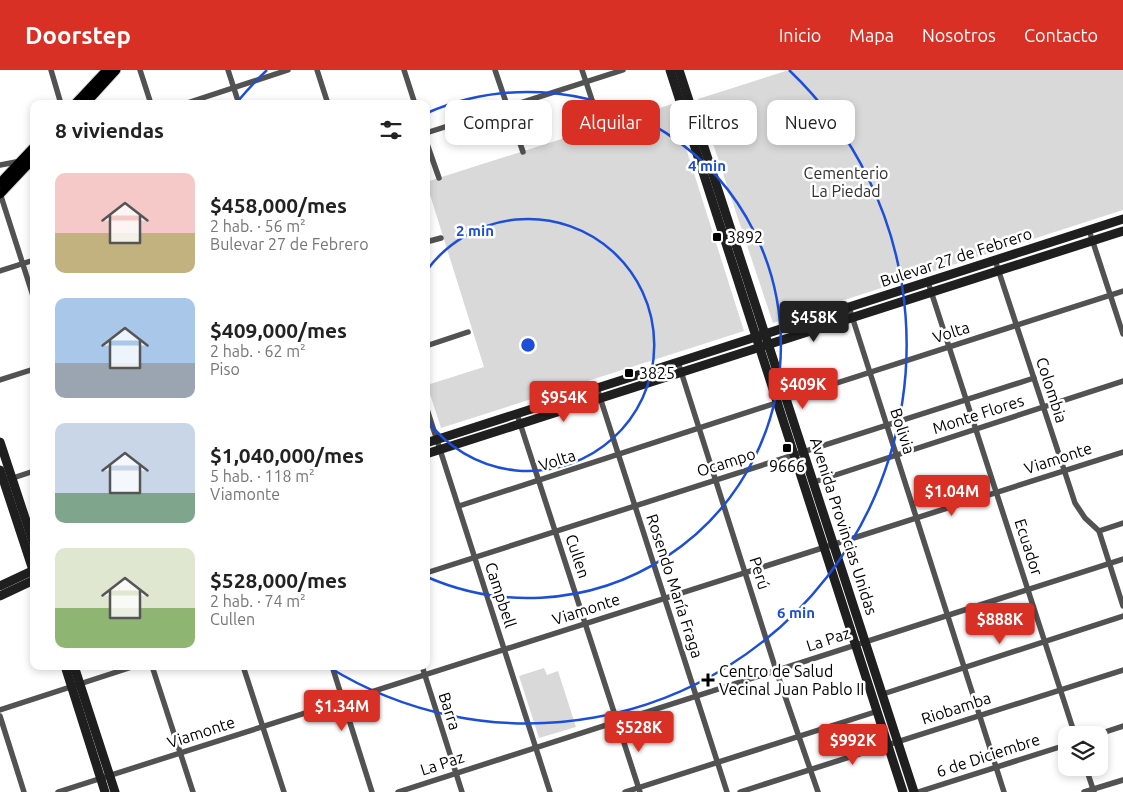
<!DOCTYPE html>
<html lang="es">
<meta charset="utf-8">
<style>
body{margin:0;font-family:Ubuntu,sans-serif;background:#f2f2f2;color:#222;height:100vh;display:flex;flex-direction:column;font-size:19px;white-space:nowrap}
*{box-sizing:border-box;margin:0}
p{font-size:16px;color:#767676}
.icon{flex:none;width:28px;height:28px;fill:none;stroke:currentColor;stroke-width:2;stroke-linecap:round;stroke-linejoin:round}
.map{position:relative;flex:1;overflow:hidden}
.sheet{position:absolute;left:30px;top:30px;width:400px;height:570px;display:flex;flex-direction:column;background:#fff;border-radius:10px;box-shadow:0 2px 8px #0003}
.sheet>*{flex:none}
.hud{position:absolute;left:445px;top:30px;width:475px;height:45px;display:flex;gap:10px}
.controls{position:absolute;left:1058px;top:656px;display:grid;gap:10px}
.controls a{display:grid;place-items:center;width:50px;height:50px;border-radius:10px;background:#fff;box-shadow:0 2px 8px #0003;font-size:25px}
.price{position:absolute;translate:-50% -42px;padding:0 11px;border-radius:5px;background:#d93025;color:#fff;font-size:16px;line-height:32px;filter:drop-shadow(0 1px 2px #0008)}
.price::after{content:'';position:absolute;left:50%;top:30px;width:15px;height:11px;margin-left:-8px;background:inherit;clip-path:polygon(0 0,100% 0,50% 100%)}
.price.selected{background:#222;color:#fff}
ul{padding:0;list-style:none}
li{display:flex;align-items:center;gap:15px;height:125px;padding:0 25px}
li span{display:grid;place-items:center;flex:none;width:140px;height:100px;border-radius:10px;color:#555}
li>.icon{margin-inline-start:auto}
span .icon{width:60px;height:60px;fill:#fffc;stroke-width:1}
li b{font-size:21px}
h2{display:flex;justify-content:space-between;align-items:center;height:60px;padding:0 25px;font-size:21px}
.chip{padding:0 18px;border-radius:10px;background:#fff;box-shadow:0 2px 8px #0003;font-size:18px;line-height:45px}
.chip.selected{background:#d93025;color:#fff}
header{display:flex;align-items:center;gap:30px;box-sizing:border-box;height:70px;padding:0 25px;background:#d93025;color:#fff}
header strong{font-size:24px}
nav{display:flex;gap:28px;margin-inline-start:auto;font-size:18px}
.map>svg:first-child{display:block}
.green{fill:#d9d9d9}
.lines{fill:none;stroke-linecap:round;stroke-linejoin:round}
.primary-casing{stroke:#dbdbdb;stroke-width:11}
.street{stroke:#525252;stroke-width:5.5}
.secondary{stroke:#1f1f1f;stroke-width:9}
.primary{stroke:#000;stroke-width:9}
.ring{fill:none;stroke:#1d4ed8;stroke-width:2.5}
.poi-dot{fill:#000;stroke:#fff;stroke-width:2}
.labels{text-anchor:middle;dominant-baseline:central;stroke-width:5;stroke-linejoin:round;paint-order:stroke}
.park-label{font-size:16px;fill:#303030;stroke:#fff}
.poi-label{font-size:16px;fill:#000;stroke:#fff;text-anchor:start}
.street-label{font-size:16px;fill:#000;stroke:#fff}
.centre{fill:#1d4ed8;stroke:#fff;stroke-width:2.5}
.ring-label{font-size:15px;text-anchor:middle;font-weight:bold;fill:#1d4ed8;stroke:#fff;stroke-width:5;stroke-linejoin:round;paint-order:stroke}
</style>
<header>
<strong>Doorstep</strong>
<nav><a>Inicio</a><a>Mapa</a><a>Nosotros</a><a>Contacto</a></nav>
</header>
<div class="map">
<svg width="1123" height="722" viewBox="0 0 1123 722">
<rect width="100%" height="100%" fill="#fff"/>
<!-- green -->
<g class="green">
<path d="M 789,0 L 1123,0 L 1123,140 L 773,253 L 698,29 Z"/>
<path d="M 672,34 L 744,261 L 441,358 L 427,315 L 484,297 L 426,112 Z"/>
<path d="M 544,598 L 547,605 L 558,601 L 576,657 L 539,668 L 519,606 Z"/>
</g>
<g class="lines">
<defs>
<g id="primary">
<path d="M 75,34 L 107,0"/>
<path d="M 85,34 L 116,0"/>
<path d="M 0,113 L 34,77"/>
<path d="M 0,124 L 34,88"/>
</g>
</defs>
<!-- primary casing -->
<use href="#primary" class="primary-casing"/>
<!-- street -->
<g class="street">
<path d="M 51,0 L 61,34"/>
<path d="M 140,0 L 151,34"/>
<path d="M 228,0 L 239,34"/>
<path d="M 317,0 L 328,34"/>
<path d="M 404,0 L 415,34"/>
<path d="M 495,0 L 523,82"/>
<path d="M 582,0 L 601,57"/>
<path d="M 184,34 L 288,0"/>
<path d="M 426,63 L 623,0"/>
<path d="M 426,71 L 439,108"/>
<path d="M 0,95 L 21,91"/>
<path d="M 0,123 L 34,229"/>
<path d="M 1089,160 L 1123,264"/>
<path d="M 426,172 L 441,168"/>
<path d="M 995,190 L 1075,433 L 1085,448 L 1099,461 L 1123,536"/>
<path d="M 0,201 L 34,190"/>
<path d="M 928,212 L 1075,665"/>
<path d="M 849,237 L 1004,722"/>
<path d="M 426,276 L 468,262"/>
<path d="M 678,292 L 776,600 L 818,722"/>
<path d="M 0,310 L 34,299"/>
<path d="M 597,318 L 727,722"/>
<path d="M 787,329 L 1123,221"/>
<path d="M 426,336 L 550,722"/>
<path d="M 517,344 L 640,722"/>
<path d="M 10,409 L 34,401"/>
<path d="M 814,412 L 1123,311"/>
<path d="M 459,436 L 779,332"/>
<path d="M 1099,461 L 1123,453"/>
<path d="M 426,503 L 1034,308"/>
<path d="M 152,596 L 193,722"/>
<path d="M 243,596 L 284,722"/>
<path d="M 332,596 L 372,722"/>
<path d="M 422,596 L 462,722"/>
<path d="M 883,624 L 1123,546"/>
<path d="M 0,640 L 135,596"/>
<path d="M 0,646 L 24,722"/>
<path d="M 1096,665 L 1123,656"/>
<path d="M 1086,698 L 1094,722"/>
<path d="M 58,722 L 1123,382"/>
<path d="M 398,722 L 1123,489"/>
<path d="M 625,722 L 878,641"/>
<path d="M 740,722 L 1123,600"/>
<path d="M 918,722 L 1066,675"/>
<path d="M 1084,722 L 1123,710"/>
</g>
<!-- secondary -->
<g class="secondary">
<path d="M 670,0 L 903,722"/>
<path d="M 679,0 L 914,722"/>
<path d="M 0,372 L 34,475"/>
<path d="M 426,373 L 1123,149"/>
<path d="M 426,384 L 1123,161"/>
<path d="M 0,400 L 34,503"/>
<path d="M 0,516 L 34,500"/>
<path d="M 0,526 L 34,510"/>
<path d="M 65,596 L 105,722"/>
<path d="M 74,596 L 115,722"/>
</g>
<!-- primary -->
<use href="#primary" class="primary"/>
</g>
<!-- distance rings -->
<g class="ring">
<path d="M427 200A126 126 0 1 1 427 350"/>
<path d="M427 43A253 253 0 1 1 427 507"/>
<path d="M238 31A379 379 0 0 1 267 0M789 0A379 379 0 0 1 327 596"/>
</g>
<!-- markers -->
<g class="poi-dot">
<rect x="712" y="162" width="10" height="10" rx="2.5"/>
<rect x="624" y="298" width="10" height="10" rx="2.5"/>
<rect x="782" y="373" width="10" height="10" rx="2.5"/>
<path d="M705.5 602.5h5v5h5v5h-5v5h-5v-5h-5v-5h5z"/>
</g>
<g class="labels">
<!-- park labels -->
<g class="park-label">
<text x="846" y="103">Cementerio<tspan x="846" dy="18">La Piedad</tspan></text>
</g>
<!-- poi labels -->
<g class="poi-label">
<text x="727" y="167">3892</text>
<text x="639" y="303">3825</text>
<text x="787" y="396" text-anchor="middle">9666</text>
<text x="719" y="601">Centro de Salud<tspan x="719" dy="18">Vecinal Juan Pablo II</tspan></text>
</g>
<!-- street labels -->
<g class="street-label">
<text transform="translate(956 187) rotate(-18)">Bulevar 27 de Febrero</text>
<text transform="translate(951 262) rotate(-18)">Volta</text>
<text transform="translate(1052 320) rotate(72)">Colombia</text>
<text transform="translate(978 344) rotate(-18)">Monte Flores</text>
<text transform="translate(903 361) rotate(72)">Bolivia</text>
<text transform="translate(1058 388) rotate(-18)">Viamonte</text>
<text transform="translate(557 390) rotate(-18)">Volta</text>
<text transform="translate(726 392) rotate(-18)">Ocampo</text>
<text transform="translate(844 456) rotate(72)">Avenida Provincias Unidas</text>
<text transform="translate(1029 477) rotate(72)">Ecuador</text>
<text transform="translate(578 486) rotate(72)">Cullen</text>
<text transform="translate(760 503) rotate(72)">Perú</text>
<text transform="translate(675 516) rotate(72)">Rosendo María Fraga</text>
<text transform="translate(501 525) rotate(72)">Campbell</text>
<text transform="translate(586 539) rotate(-18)">Viamonte</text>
<text transform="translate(828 569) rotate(-18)">La Paz</text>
<text transform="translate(956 638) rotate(-18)">Riobamba</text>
<text transform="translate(450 641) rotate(72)">Barra</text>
<text transform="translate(201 662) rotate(-18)">Viamonte</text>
<text transform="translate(988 685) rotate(-18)">6 de Diciembre</text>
<text transform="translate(442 693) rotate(-18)">La Paz</text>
</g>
</g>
<circle cx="528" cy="275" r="8" class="centre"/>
<g class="ring-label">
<text x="707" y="101">4 min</text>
<text x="475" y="166">2 min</text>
<text x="796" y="548">6 min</text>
</g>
</svg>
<div class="controls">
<a><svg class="icon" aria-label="layers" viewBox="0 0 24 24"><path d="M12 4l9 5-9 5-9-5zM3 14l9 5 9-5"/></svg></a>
</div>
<b class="price selected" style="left:814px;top:273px">$458K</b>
<b class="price" style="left:803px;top:340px">$409K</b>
<b class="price" style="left:564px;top:353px">$954K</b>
<b class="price" style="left:952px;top:447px">$1.04M</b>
<b class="price" style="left:1000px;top:575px">$888K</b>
<b class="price" style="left:342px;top:662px">$1.34M</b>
<b class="price" style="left:639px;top:683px">$528K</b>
<b class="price" style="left:853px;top:696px">$992K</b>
<div class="hud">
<a class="chip">Comprar</a>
<a class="chip selected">Alquilar</a>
<a class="chip">Filtros</a>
<a class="chip">Nuevo</a>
</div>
<section class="sheet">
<h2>8 viviendas<svg class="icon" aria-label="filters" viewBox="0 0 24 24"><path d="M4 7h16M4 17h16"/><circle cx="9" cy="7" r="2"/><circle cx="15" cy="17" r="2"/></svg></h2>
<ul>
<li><span style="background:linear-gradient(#f6c9c9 60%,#c2b280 0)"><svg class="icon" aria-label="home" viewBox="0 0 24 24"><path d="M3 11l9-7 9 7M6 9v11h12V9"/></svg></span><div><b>$458,000/mes</b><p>2 hab. · 56 m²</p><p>Bulevar 27 de Febrero</p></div></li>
<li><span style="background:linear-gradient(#a9c7e8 65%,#9aa5b1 0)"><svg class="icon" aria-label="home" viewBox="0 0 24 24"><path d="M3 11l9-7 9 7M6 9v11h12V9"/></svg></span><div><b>$409,000/mes</b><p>2 hab. · 62 m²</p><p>Piso</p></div></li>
<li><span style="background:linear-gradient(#c9d6e8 70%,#7fa58c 0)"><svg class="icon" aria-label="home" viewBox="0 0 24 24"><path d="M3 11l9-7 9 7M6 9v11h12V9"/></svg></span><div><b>$1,040,000/mes</b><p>5 hab. · 118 m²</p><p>Viamonte</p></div></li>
<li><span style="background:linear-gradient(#dfe7d0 60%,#8fb573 0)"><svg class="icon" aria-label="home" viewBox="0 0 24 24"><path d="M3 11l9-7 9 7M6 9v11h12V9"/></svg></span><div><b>$528,000/mes</b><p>2 hab. · 74 m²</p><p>Cullen</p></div></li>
</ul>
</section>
</div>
